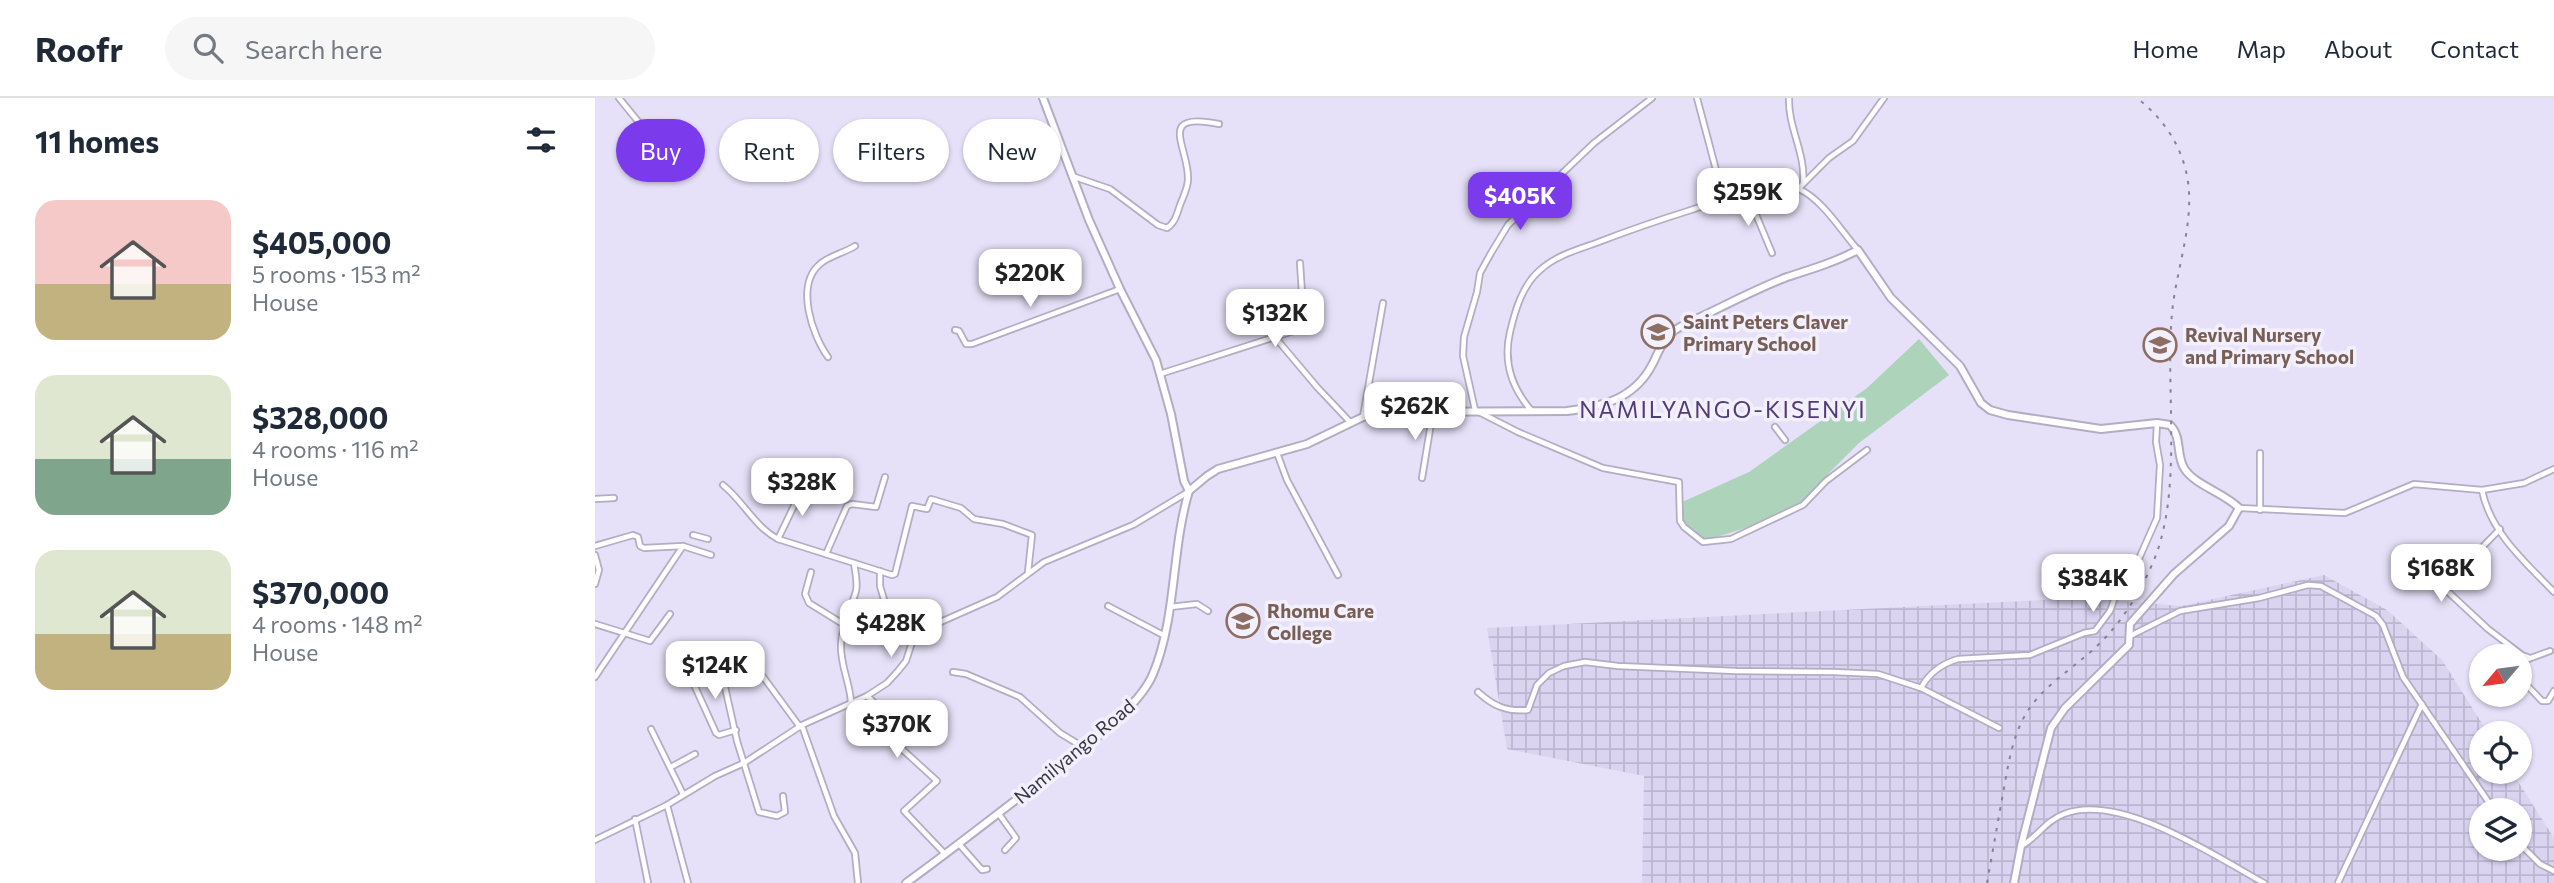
<!DOCTYPE html>
<meta charset="utf-8">
<style>
body{margin:0;font-family:Commissioner,sans-serif;background:#f6f6f7;color:#1f2937;height:100vh;display:flex;flex-direction:column;font-size:26px;white-space:nowrap}
*{box-sizing:border-box;margin:0}
p{font-size:23px;color:#747a83}
.icon{flex:none;width:38px;height:38px;fill:none;stroke:currentColor;stroke-width:2;stroke-linecap:round;stroke-linejoin:round}
.map{position:relative;flex:1;overflow:hidden}
.side{display:flex;flex-direction:column;background:#fff;width:595px}
.side>*{flex:none}
.top-card{position:absolute;left:21px;top:21px;width:665px;height:63px;display:flex;gap:14px}
.needle{width:46px;rotate:241deg}
.tools{position:absolute;left:1874px;top:546px;display:grid;gap:14px}
.tools a{display:grid;place-items:center;width:63px;height:63px;border-radius:50%;background:#fff;box-shadow:0 2px 5px #0004;font-size:35px}
.price{position:absolute;translate:-50% -60px;padding:0 16px;border-radius:14px;background:#fff;color:#222;font-size:23px;line-height:46px;filter:drop-shadow(0 2px 4px #0008)}
.price::after{content:'';position:absolute;left:50%;top:42px;width:21px;height:16px;margin-left:-10px;background:inherit;clip-path:polygon(0 0,100% 0,50% 100%)}
.price.on{background:#7c3aed;color:#fff}
ul{padding:0;list-style:none}
li{display:flex;align-items:center;gap:21px;height:175px;padding:0 35px}
li span{display:grid;place-items:center;flex:none;width:196px;height:140px;border-radius:21px;color:#555}
li>.icon{margin-inline-start:auto}
span .icon{width:84px;height:84px;fill:#fffc;stroke-width:1}
li b{font-size:30px}
h2{display:flex;justify-content:space-between;align-items:center;height:84px;padding:0 35px;font-size:30px}
.chip{padding:0 24px;border-radius:32px;background:#fff;box-shadow:0 2px 5px #0004;font-size:24px;line-height:63px}
.chip.on{background:#7c3aed;color:#fff}
header{display:flex;align-items:center;gap:42px;box-sizing:border-box;height:98px;padding:0 35px;background:#fff;border-bottom:2px solid #e0e1e3}
header strong{font-size:33px}
nav{display:flex;gap:38px;margin-inline-start:auto;font-size:24px}
.search{width:490px;height:63px;background:#f6f6f7;display:flex;align-items:center;gap:18px;box-sizing:border-box;padding:0 24px;border-radius:38px;color:#747a83;font-size:26px}
main{display:flex;flex:1;min-height:0}
.map>svg:first-child{display:block}
.industrial{fill:url(#industrial-grid);fill-rule:evenodd}
.pitch{fill:#aed3bb}
.lines{fill:none;stroke-linecap:round;stroke-linejoin:round}
.minor-casing{stroke:#b2adc3;stroke-width:8}
.secondary-casing{stroke:#b2adc3;stroke-width:10}
.minor{stroke:#fff;stroke-width:4.5}
.secondary{stroke:#fff;stroke-width:6}
.rail{stroke:#868392;stroke-width:2;stroke-dasharray:3.5 7;stroke-linecap:butt}
.labels{text-anchor:middle;dominant-baseline:central;stroke-width:7;stroke-linejoin:round;paint-order:stroke}
.education-label{font-size:19px;font-weight:bold;fill:#785e54;stroke:#f3f0fe;text-anchor:start}
.street-label{font-size:19px;fill:#37353e;stroke:#f3f0fe}
.quarter-label{font-size:23px;letter-spacing:2px;fill:#523c78;stroke:#f3f0fe}
</style>
<header>
<strong>Roofr</strong>
<div class="search"><svg class="icon" aria-label="search" viewBox="0 0 24 24"><circle cx="10" cy="10" r="6"/><path d="M15 15l6 6"/></svg>Search here</div>
<nav><a>Home</a><a>Map</a><a>About</a><a>Contact</a></nav>
</header>
<main>
<section class="side">
<h2>11 homes<svg class="icon" aria-label="filters" viewBox="0 0 24 24"><path d="M4 7h16M4 17h16"/><circle cx="9" cy="7" r="2"/><circle cx="15" cy="17" r="2"/></svg></h2>
<ul>
<li><span style="background:linear-gradient(#f6c9c9 60%,#c2b280 0)"><svg class="icon" aria-label="home" viewBox="0 0 24 24"><path d="M3 11l9-7 9 7M6 9v11h12V9"/></svg></span><div><b>$405,000</b><p>5 rooms · 153 m²</p><p>House</p></div></li>
<li><span style="background:linear-gradient(#dfe7d0 60%,#7fa58c 0)"><svg class="icon" aria-label="home" viewBox="0 0 24 24"><path d="M3 11l9-7 9 7M6 9v11h12V9"/></svg></span><div><b>$328,000</b><p>4 rooms · 116 m²</p><p>House</p></div></li>
<li><span style="background:linear-gradient(#dfe7d0 60%,#c2b280 0)"><svg class="icon" aria-label="home" viewBox="0 0 24 24"><path d="M3 11l9-7 9 7M6 9v11h12V9"/></svg></span><div><b>$370,000</b><p>4 rooms · 148 m²</p><p>House</p></div></li>
</ul>
</section>
<div class="map">
<svg width="1959" height="785" viewBox="0 0 1959 785">
<defs>
<pattern id="industrial-grid" width="8" height="8" patternUnits="userSpaceOnUse" patternTransform="scale(1.75)"><rect width="8" height="8" fill="#dad4f1"/><path d="M0 4h8M4 0v8" fill="none" stroke="#bcb7d0"/></pattern>
</defs>
<rect width="100%" height="100%" fill="#e6e1f8"/>
<!-- industrial -->
<path class="industrial" d="M 1729,477 L 1792,512 L 1847,562 L 1893,635 L 1886,635 L 1886,674 L 1917,674 L 1959,740 L 1959,785 L 1047,785 L 1049,678 L 912,651 L 892,530 L 1488,500 L 1586,508 ZM 1886,712 L 1925,712 L 1925,751 L 1886,751 Z"/>
<!-- pitch -->
<path class="pitch" d="M 1324,241 L 1354,277 L 1264,345 L 1235,374 L 1211,402 L 1166,425 L 1109,443 L 1087,424 L 1085,405 L 1154,374 L 1272,290 Z"/>
<g class="lines">
<defs>
<g id="minor">
<path d="M 24,0 L 68,54"/>
<path d="M 1057,0 L 999,45 L 913,127 L 896,155 L 885,175 L 882,194 L 869,239 L 868,258 L 880,312 L 923,334 L 1008,370 L 1084,384 L 1085,423 L 1089,429 L 1108,444 L 1136,441 L 1208,407 L 1231,383 L 1272,352"/>
<path d="M 1102,0 L 1129,102"/>
<path d="M 1194,0 C 1193,30 1211,56 1208,85"/>
<path d="M 477,78 L 515,91 L 563,127 L 572,130 C 580,125 582,116 585,107 C 588,99 593,90 593,81 C 594,49 560,13 624,26"/>
<path d="M 1204,90 L 1234,60 L 1258,43 L 1289,0"/>
<path d="M 1152,95 L 1177,155"/>
<path d="M 360,232 L 364,233 L 371,246 L 377,246 L 525,191"/>
<path d="M 679,238 L 722,289 L 756,325"/>
<path d="M 233,259 C 217,237 200,187 225,166 C 234,158 249,155 260,148"/>
<path d="M 565,276 L 708,230 L 709,225 L 705,165"/>
<path d="M 936,312 C 916,289 908,264 915,234 C 920,213 927,188 944,173 C 960,158 981,152 1001,145 C 1032,133 1064,122 1096,112 C 1122,104 1179,79 1204,91 C 1227,101 1247,134 1263,152"/>
<path d="M 768,319 L 788,205"/>
<path d="M 1180,329 L 1190,342"/>
<path d="M 682,355 L 692,382 L 743,477"/>
<path d="M 827,380 L 838,313"/>
<path d="M 128,387 C 148,403 160,429 183,441 L 297,477 L 300,476 L 317,408 L 332,411 L 336,401 L 366,410 L 379,421 L 408,426 L 437,437 L 433,474"/>
<path d="M 1887,392 C 1895,434 1931,465 1959,494"/>
<path d="M 0,401 L 19,400"/>
<path d="M 1644,410 L 1750,415 L 1819,386 L 1887,392 L 1929,385 L 1959,371"/>
<path d="M 1665,412 L 1665,355"/>
<path d="M 1905,431 L 1853,484 L 1850,491 L 1893,531 L 1927,557 L 1935,560"/>
<path d="M 98,437 L 113,441"/>
<path d="M 183,441 L 208,389"/>
<path d="M 0,448 L 38,437 L 43,439 L 45,448 L 49,450 L 88,448 L 116,457"/>
<path d="M 231,456 L 252,408 L 257,406 L 281,409 L 290,379"/>
<path d="M 0,457 L 4,472 L 0,486"/>
<path d="M 285,473 L 285,488 L 290,505 L 312,516 L 317,543"/>
<path d="M 216,474 L 210,496 L 214,505 L 248,526"/>
<path d="M 513,508 L 570,538"/>
<path d="M 575,509 L 602,506 L 613,513"/>
<path d="M 0,526 L 55,543 L 75,516"/>
<path d="M 1535,538 L 1585,513 L 1664,500 L 1713,487 L 1726,488 L 1781,518 L 1788,527 L 1808,579 L 1899,712"/>
<path d="M 117,551 L 128,580 L 142,643 L 164,714 L 182,718 L 190,714 L 188,698"/>
<path d="M 155,561 L 205,629"/>
<path d="M 1925,564 L 1955,553"/>
<path d="M 358,574 L 371,576 L 425,599 L 465,635 L 488,649"/>
<path d="M 0,579 L 88,448"/>
<path d="M 96,580 L 121,635 L 124,637 L 141,632"/>
<path d="M 1925,580 L 1947,603 L 1953,603 L 1959,593"/>
<path d="M 1326,590 C 1334,575 1346,566 1363,561 L 1435,557 L 1489,535 L 1500,533 L 1515,513 L 1523,491 L 1542,465 L 1562,420 L 1565,367 L 1561,344 L 1562,325"/>
<path d="M 883,594 C 898,608 912,614 933,612 L 942,587 L 954,575 L 969,568 L 990,564 L 1023,568 L 1141,573 L 1239,574 L 1283,576 L 1326,590 L 1404,630"/>
<path d="M 272,598 L 296,620 L 297,642 L 342,683 L 309,713 L 350,756"/>
<path d="M 256,606 C 256,586 245,569 246,546 C 247,526 256,511 261,493 C 263,484 260,473 259,465"/>
<path d="M 207,628 L 239,718 L 260,755 L 263,785"/>
<path d="M 56,631 L 88,696"/>
<path d="M 76,669 L 100,656"/>
<path d="M 72,707 L 93,785"/>
<path d="M 404,716 L 421,740 L 410,752"/>
<path d="M 40,721 L 53,785"/>
<path d="M 0,742 L 72,707 L 120,678 L 149,665 L 207,627 L 272,598 L 292,585 L 303,573 L 311,563 L 317,544 L 332,530 L 402,499 L 449,464 L 538,427 L 593,394"/>
<path d="M 364,746 L 387,772 L 392,771"/>
<path d="M 1925,746 L 1945,766 L 1959,773"/>
<path d="M 1426,748 C 1441,741 1450,723 1469,716 C 1525,694 1620,758 1669,785"/>
<path d="M 1743,785 L 1827,606"/>
</g>
<g id="secondary">
<path d="M 448,0 L 494,122 L 525,191 L 561,262 L 576,316 L 589,383 L 594,393"/>
<path d="M 594,393 L 612,378 L 623,371 L 712,346 L 768,319 L 788,314 L 972,313 C 1007,309 1039,301 1057,267 C 1063,256 1066,244 1076,235 C 1087,226 1102,221 1114,215 C 1140,202 1166,189 1192,179 C 1217,171 1240,164 1263,152 L 1296,200 L 1365,268 L 1386,305 L 1395,312 L 1413,317 L 1506,331 L 1562,325 L 1575,327 C 1587,339 1581,357 1589,370 C 1599,387 1630,395 1644,410 L 1634,428 L 1579,476 L 1535,526 L 1534,547 L 1470,610 L 1456,630 L 1426,748 L 1419,785"/>
<path d="M 311,785 C 350,757 388,727 426,698 C 462,669 541,617 558,576 C 582,518 576,453 594,393"/>
</g>
</defs>
<!-- minor casing -->
<use href="#minor" class="minor-casing"/>
<!-- secondary casing -->
<use href="#secondary" class="secondary-casing"/>
<!-- minor -->
<use href="#minor" class="minor"/>
<!-- secondary -->
<use href="#secondary" class="secondary"/>
<!-- rail -->
<path class="rail" d="M 1392,785 C 1397,757 1402,729 1407,701 C 1413,670 1416,638 1434,611 C 1449,589 1472,574 1492,557 C 1522,532 1544,498 1559,462 C 1588,391 1570,292 1577,215 C 1581,172 1599,127 1593,84 C 1588,49 1569,21 1542,0"/>
</g>
<!-- icons -->
<defs>
<symbol id="school-ring" viewBox="-11 -11 22 22"><circle r="9.5" fill="#f3f0fe" stroke="#8d6e63" stroke-width="1.5"/><path d="M0-5L7-2L0 1L-7-2ZM-4 1L0 2.5L4 1V4Q0 6-4 4Z" fill="#8d6e63"/></symbol>
</defs>
<g fill-rule="evenodd">
<use href="#school-ring" x="1044" y="215" width="38" height="38"/>
<use href="#school-ring" x="1546" y="228" width="38" height="38"/>
<use href="#school-ring" x="629" y="504" width="38" height="38"/>
</g>
<g class="labels">
<!-- education labels -->
<g class="education-label">
<text x="1088" y="223">Saint Peters Claver<tspan x="1088" dy="22">Primary School</tspan></text>
<text x="1590" y="236">Revival Nursery<tspan x="1590" dy="22">and Primary School</tspan></text>
<text x="672" y="512">Rhomu Care<tspan x="672" dy="22">College</tspan></text>
</g>
<!-- street labels -->
<g class="street-label">
<text transform="translate(479 653) rotate(-40)">Namilyango Road</text>
</g>
<!-- quarter labels -->
<g class="quarter-label">
<text x="1128" y="311">NAMILYANGO-KISENYI</text>
</g>
</g>
</svg>
<div class="tools">
<a><svg class="needle" viewBox="-14 -14 28 28"><path d="M0-13l5 13h-10z" fill="#e53935"/><path d="M0 13l5-13h-10z" fill="#747a83"/></svg></a>
<a><svg class="icon" aria-label="locate" viewBox="0 0 24 24"><circle cx="12" cy="12" r="6"/><path d="M12 2v4M12 18v4M2 12h4M18 12h4"/></svg></a>
<a><svg class="icon" aria-label="layers" viewBox="0 0 24 24"><path d="M12 4l9 5-9 5-9-5zM3 14l9 5 9-5"/></svg></a>
</div>
<b class="price" style="left:1153px;top:130px">$259K</b>
<b class="price on" style="left:925px;top:134px">$405K</b>
<b class="price" style="left:435px;top:211px">$220K</b>
<b class="price" style="left:680px;top:251px">$132K</b>
<b class="price" style="left:820px;top:344px">$262K</b>
<b class="price" style="left:207px;top:420px">$328K</b>
<b class="price" style="left:1846px;top:506px">$168K</b>
<b class="price" style="left:1498px;top:516px">$384K</b>
<b class="price" style="left:296px;top:561px">$428K</b>
<b class="price" style="left:120px;top:603px">$124K</b>
<b class="price" style="left:302px;top:662px">$370K</b>
<div class="top-card">
<a class="chip on">Buy</a>
<a class="chip">Rent</a>
<a class="chip">Filters</a>
<a class="chip">New</a>
</div>
</div>
</main>
